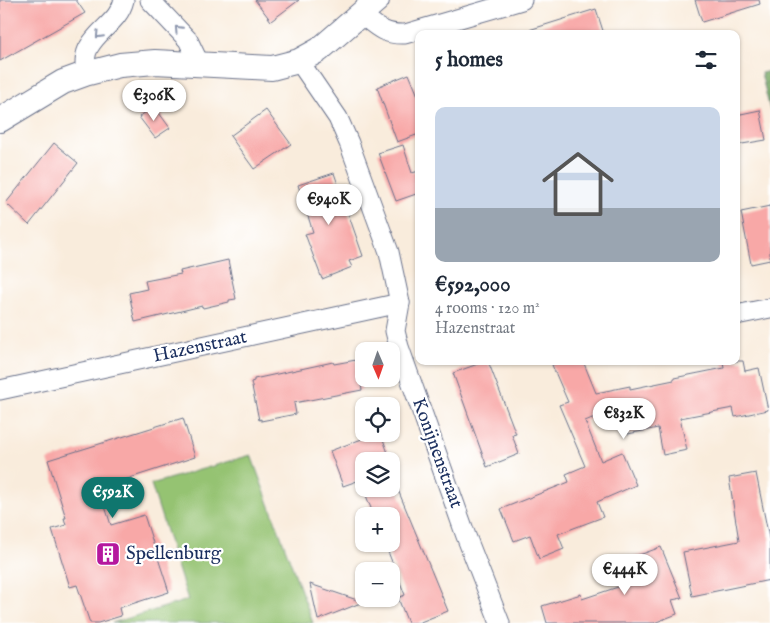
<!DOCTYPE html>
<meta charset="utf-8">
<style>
body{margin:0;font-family:"IM FELL English",serif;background:#f2f2f3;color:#1f2937;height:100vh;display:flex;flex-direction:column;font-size:19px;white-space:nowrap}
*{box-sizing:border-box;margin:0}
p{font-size:16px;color:#747a83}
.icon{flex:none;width:28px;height:28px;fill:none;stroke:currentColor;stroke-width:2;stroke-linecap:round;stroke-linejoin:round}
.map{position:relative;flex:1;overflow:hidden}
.drawer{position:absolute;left:415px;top:30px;width:325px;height:335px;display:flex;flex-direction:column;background:#fff;border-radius:10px;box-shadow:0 1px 4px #0004}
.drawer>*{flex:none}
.needle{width:32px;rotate:178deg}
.fabs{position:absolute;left:355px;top:342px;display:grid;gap:10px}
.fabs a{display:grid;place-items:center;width:45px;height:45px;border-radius:10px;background:#fff;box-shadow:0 1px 4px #0004;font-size:25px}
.price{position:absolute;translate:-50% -42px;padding:0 11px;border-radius:18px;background:#fff;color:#222;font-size:16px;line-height:32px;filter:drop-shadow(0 1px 2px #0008)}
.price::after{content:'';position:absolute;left:50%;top:30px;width:15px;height:11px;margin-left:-8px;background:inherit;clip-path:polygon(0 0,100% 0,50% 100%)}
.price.current{background:#0f766e;color:#fff}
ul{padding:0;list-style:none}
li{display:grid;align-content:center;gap:10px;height:265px;padding:0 20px}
li span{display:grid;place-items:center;height:155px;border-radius:10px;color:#555}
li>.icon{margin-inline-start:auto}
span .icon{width:90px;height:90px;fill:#fffc;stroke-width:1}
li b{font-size:21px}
h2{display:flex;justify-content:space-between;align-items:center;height:60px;padding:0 20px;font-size:21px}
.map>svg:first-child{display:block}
.green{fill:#95c372;stroke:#587968}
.forest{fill:url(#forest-crowns);stroke:#4a6c61}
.building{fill:#f8a8a7}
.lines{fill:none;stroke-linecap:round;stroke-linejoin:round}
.minor-casing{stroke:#69718a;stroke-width:21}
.tertiary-casing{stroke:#69718a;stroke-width:26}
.minor{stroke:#fff;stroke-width:19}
.tertiary{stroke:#fff;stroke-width:24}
.oneway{stroke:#8d97ae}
.labels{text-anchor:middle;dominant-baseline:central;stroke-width:4.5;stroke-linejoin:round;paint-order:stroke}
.street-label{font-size:19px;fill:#1b2f5e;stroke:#fff}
.poi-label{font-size:19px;fill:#1b2f5e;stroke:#fff;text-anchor:start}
</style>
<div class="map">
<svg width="770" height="623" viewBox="0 0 770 623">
<defs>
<pattern id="forest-crowns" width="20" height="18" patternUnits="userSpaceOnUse" patternTransform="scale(1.25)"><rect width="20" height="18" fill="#78a964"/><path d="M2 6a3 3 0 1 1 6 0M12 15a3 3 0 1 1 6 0" fill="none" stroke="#628a56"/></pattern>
</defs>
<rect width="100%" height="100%" fill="#fff"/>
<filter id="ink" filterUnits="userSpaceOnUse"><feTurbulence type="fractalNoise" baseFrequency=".02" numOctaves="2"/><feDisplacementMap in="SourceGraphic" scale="10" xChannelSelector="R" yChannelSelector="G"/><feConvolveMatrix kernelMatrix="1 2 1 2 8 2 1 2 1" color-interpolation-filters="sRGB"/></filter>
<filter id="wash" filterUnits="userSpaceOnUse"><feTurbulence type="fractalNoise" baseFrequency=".0096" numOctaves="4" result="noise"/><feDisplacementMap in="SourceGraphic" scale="20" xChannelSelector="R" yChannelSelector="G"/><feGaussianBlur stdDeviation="1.12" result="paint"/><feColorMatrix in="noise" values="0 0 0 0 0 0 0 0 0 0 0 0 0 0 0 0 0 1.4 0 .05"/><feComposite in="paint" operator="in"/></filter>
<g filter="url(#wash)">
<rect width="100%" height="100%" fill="#f9ecdc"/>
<!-- green -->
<path class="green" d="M 251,455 L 313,623 L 112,623 L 188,600 L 151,484 Z"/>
<!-- forest -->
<path class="forest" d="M 770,71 L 770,110 L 761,73 Z"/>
<g id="blocks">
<!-- building -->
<g class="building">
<path d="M 0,0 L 76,0 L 85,13 L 0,61 Z"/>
<path d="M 255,0 L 299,0 L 271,21 Z"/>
<path d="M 695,0 L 759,0 L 760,4 L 702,22 Z"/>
<path d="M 596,9 L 604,34 L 530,34 L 529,30 Z"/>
<path d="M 409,74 L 419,98 L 419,134 L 397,142 L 377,87 Z"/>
<path d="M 154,106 L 170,128 L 155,138 L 139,117 Z"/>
<path d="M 266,110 L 291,144 L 254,169 L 230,136 Z"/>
<path d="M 760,110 L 766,140 L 736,145 L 736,115 Z"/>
<path d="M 54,143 L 78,163 L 29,225 L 6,203 Z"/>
<path d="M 403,145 L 412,173 L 419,171 L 419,193 L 396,201 L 378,153 Z"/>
<path d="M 334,173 L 363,256 L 349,261 L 352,267 L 322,279 L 305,234 L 313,232 L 298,185 Z"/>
<path d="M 770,206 L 770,260 L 751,264 L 741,212 Z"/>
<path d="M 228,260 L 236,299 L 229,300 L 229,302 L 203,308 L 202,306 L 135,322 L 129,293 L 147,289 L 145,281 L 181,274 L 180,271 Z"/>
<path d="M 356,360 L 362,390 L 294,403 L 296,414 L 261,421 L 261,419 L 259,420 L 251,382 L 254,381 L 254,379 L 333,362 L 334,364 Z"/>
<path d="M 486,361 L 488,361 L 516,434 L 512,435 L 519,454 L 487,467 L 453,373 Z"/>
<path d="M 562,361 L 583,361 L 596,393 L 630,386 L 630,389 L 674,380 L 674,378 L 724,368 L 723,361 L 743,361 L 745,371 L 759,368 L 768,410 L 735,417 L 733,408 L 680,418 L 687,450 L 663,455 L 658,428 L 628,434 L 622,406 L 585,421 L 601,461 L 622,452 L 636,485 L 597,502 L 603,517 L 558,534 L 564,549 L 539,559 L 530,535 L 514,541 L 501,509 L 569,482 L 566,474 L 585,466 L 559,405 L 568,402 L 552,365 Z"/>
<path d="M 183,418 L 195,457 L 99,488 L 111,525 L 144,515 L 169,592 L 119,608 L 121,616 L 98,623 L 90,623 L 77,585 L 70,587 L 52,529 L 66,525 L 64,518 L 66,518 L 48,460 Z"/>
<path d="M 375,434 L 381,434 L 391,461 L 364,461 L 364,489 L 391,489 L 391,473 L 448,611 L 418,623 L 408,623 L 398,598 L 405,595 L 385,544 L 391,544 L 391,516 L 374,516 L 360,480 L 343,486 L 330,451 Z"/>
<path d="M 756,473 L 770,543 L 770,580 L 692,596 L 683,552 L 739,541 L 729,478 Z"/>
<path d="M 661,547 L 682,598 L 672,600 L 677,614 L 654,623 L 547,623 L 542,606 L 581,594 L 582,599 L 621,586 L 618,576 L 628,573 L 623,561 Z"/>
<path d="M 310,584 L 363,602 L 318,620 Z"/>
</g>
</g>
</g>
<g filter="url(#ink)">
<use href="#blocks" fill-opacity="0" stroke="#69718a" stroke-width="1"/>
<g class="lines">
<defs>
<g id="minor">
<path d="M 150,0 L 188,40 L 199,63"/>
<path d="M 361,14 C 377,27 384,35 405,34 L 522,0"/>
<path d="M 299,61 L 338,118 L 349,143 L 389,252 L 400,303 L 395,331 L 399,347 L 466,536 L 500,623"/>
<path d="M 85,74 C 85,65 84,55 89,47 C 99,29 119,21 124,0"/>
<path d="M 736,315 L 770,308"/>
<path d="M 0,390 L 400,303"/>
</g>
<path id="tertiary" d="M 0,120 L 63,82 L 85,74 L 120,65 L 155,62 L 272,68 L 299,61 L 319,50 L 377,0"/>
</defs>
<!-- minor casing -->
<use href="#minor" class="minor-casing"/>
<!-- tertiary casing -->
<use href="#tertiary" class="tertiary-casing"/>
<!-- minor -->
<use href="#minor" class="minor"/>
<!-- tertiary -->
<use href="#tertiary" class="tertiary"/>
</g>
<!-- one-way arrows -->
<defs><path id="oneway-chevron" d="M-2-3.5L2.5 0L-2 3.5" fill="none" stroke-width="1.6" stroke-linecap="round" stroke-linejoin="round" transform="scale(1.25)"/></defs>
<g class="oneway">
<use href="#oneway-chevron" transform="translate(178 29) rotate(-133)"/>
<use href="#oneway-chevron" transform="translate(99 35) rotate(133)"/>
</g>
</g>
<!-- icons -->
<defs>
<symbol id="building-square" viewBox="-11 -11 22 22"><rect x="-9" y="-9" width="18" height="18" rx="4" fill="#b5179e" stroke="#fff"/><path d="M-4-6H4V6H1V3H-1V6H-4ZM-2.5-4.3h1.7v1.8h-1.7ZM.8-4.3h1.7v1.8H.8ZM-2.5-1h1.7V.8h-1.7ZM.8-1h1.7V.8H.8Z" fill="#fff"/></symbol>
</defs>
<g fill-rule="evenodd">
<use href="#building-square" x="94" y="540" width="28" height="28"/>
</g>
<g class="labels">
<!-- street labels -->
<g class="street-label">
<text transform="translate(200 347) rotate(-12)">Hazenstraat</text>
<text transform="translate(437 453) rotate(70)">Konijnenstraat</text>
</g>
<!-- poi labels -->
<g class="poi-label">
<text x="126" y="554">Spellenburg</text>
</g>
</g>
</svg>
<div class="fabs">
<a><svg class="needle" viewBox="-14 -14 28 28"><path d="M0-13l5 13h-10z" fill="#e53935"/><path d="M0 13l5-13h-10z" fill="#747a83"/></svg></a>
<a><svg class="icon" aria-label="locate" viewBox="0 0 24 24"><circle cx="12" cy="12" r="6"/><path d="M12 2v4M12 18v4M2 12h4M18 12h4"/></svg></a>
<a><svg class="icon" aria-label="layers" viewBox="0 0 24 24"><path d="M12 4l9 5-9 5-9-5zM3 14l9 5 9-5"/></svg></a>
<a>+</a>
<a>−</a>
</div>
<b class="price" style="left:154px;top:122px">€306K</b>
<b class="price" style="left:329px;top:226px">€940K</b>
<b class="price" style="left:624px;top:440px">€832K</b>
<b class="price current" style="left:113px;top:519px">€592K</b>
<b class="price" style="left:625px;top:596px">€444K</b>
<section class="drawer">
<h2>5 homes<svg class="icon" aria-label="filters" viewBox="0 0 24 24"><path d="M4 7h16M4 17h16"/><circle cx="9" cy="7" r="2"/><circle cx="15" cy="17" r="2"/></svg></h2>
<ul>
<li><span style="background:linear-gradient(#c9d6e8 65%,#9aa5b1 0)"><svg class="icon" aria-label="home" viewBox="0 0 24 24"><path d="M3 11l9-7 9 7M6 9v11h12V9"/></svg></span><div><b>€592,000</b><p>4 rooms · 120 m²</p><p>Hazenstraat</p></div></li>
</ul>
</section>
</div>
